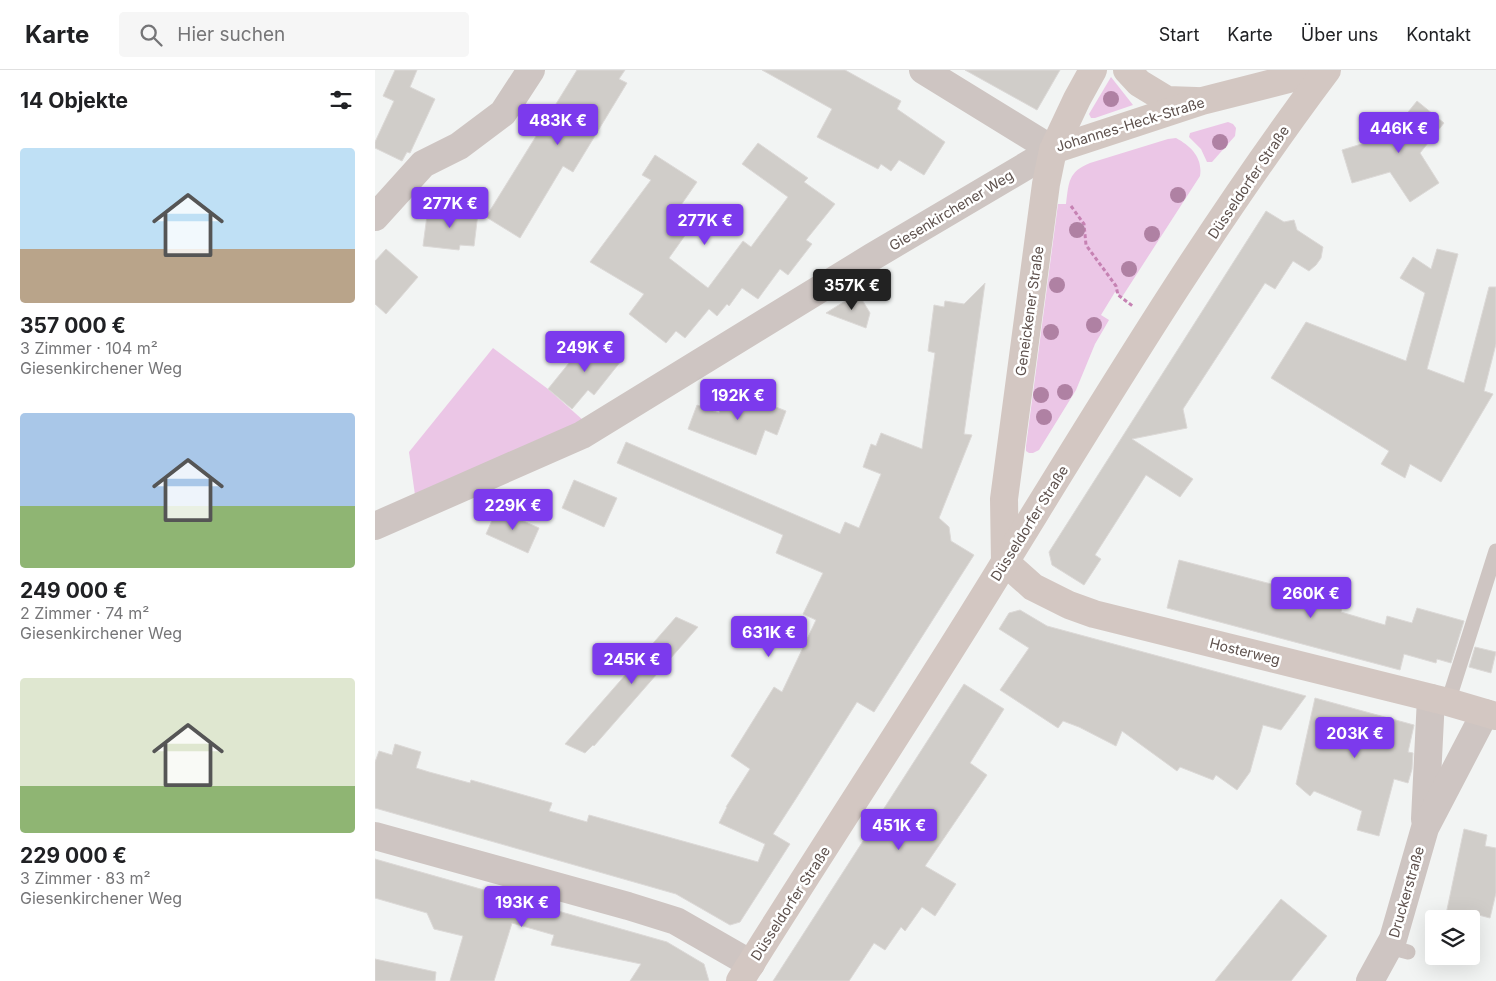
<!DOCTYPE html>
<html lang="de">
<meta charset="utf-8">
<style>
body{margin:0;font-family:Inter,sans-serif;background:#f6f6f6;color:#202124;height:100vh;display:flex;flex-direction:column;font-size:19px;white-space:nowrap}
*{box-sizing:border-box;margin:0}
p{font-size:16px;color:#757577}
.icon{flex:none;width:28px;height:28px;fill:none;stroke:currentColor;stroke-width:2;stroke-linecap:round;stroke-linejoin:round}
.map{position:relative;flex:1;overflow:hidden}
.details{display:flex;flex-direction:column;background:#fff;width:375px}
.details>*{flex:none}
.fabs{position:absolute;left:1050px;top:840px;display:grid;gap:10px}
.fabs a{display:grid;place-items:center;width:55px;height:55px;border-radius:5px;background:#fff;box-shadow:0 5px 20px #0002;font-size:25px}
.price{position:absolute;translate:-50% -42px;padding:0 11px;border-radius:5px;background:#7c3aed;color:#fff;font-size:16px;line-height:32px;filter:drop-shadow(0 1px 2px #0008)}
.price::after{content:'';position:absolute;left:50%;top:30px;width:15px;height:11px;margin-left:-8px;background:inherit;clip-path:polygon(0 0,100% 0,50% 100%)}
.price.selected{background:#222;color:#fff}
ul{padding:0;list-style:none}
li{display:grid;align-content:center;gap:10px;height:265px;padding:0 20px}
li span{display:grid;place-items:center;height:155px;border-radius:5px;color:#555}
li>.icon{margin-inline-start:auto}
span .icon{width:90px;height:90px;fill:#fffc;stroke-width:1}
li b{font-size:21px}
h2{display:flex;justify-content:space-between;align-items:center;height:60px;padding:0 20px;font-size:21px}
header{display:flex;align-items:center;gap:30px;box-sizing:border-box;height:70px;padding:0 25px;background:#fff;border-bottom:1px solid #e0e0e0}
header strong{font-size:24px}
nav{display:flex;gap:28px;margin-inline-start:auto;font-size:18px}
.search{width:350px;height:45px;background:#f6f6f6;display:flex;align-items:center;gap:12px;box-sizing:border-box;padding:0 18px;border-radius:5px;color:#757577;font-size:19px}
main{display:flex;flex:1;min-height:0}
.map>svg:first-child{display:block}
.green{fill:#ebc6e6}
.building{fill:#d0cdc9;stroke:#dcd9d7}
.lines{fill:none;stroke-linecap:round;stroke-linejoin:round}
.path{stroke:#c682b3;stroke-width:3;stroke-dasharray:4 2.5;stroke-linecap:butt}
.lane{stroke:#cec5c2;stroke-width:15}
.street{stroke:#cec5c2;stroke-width:28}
.secondary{stroke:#d3c7c2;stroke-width:28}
.tree{fill:#af81a3}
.labels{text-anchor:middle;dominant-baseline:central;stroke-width:5;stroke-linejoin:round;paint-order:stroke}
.street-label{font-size:14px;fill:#5d504c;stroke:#fff}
</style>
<header>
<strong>Karte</strong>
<div class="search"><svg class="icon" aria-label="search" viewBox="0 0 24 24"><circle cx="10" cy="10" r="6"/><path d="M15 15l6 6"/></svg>Hier suchen</div>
<nav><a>Start</a><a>Karte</a><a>Über uns</a><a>Kontakt</a></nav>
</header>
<main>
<section class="details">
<h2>14 Objekte<svg class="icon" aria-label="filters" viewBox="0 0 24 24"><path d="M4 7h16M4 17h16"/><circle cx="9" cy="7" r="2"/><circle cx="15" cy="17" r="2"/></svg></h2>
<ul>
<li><span style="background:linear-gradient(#bfe0f5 65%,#b9a48a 0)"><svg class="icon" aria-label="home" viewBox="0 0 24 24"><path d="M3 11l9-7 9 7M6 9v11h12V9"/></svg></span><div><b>357 000 €</b><p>3 Zimmer · 104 m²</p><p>Giesenkirchener Weg</p></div></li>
<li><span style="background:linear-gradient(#a9c7e8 60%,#8fb573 0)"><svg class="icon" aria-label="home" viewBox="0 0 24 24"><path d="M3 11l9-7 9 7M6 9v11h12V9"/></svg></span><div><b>249 000 €</b><p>2 Zimmer · 74 m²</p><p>Giesenkirchener Weg</p></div></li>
<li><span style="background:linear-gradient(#dfe7d0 70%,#8fb573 0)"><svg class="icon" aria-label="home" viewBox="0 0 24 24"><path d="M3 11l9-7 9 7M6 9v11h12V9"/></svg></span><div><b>229 000 €</b><p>3 Zimmer · 83 m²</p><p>Giesenkirchener Weg</p></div></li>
</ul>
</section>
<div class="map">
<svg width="1121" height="911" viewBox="0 0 1121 911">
<rect width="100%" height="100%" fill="#f2f4f3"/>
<!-- green -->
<g class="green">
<path d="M 736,7 L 758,35 L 720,48 L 716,48 L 714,44 Z"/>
<path d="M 853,52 L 858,54 L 861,58 L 860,66 L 837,92 L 832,92 L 826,79 L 814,67 L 815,63 Z"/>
<path d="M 801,68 C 816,76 828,88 825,106 L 747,227 L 740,222 L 726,245 L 734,250 L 720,274 L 701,320 L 664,380 L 658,383 L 654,383 L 651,381 L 651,376 L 683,134 L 691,134 C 694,112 693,102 715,93 L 793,69 Z"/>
<path d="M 118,278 L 173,319 L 209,351 L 40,425 L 34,382 Z"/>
</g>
<!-- building -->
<g class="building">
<path d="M 20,0 L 42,0 L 35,17 L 60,29 L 35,83 L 32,82 L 27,91 L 0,78 L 0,72 L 19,31 L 8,26 Z"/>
<path d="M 202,0 L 250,0 L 244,9 L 252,13 L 198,102 L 188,96 L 145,168 L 111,147 Z"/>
<path d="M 387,0 L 470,0 L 526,31 L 522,39 L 570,72 L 549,105 L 524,90 L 516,101 L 506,94 L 503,99 L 442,67 L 457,39 Z"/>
<path d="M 590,0 L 685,0 L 662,40 Z"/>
<path d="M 1042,31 L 1069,53 L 1045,83 L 1064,113 L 1035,132 L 1015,102 L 977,113 L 967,80 L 1006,68 L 1017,62 Z"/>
<path d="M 383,73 L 433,108 L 429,112 L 460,134 L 431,170 L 437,174 L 413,205 L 405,199 L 383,229 L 367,218 L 354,236 L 352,234 L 342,246 L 334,239 L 310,268 L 301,261 L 291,273 L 254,244 L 269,224 L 215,192 L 276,110 L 267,105 L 280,85 L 322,112 L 304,138 L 321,150 L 294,188 L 333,218 L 368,171 L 376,177 L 413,127 L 367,94 Z"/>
<path d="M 53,138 L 103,143 L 99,176 L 85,175 L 84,180 L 48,176 Z"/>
<path d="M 891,141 L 909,152 L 919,150 L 922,160 L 948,177 L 946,188 L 941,195 L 934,201 L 918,191 L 900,219 L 890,213 L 808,339 L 812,358 L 757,369 L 818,409 L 805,427 L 771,405 L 720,485 L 726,489 L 709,515 L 677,495 L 674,482 Z"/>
<path d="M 11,179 L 43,207 L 11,244 L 0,234 L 0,191 Z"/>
<path d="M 1062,179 L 1083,184 L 1052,299 L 1089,313 L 1114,217 L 1121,217 L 1121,274 L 1109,321 L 1118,324 L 1066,412 L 1035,394 L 1030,408 L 1006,394 L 1014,381 L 896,308 L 931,252 L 1031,291 L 1050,223 L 1025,208 L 1038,187 L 1056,199 Z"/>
<path d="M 610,213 L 589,364 L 597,365 L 564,448 L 574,457 L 576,471 L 599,485 L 499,642 L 482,632 L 422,727 L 398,764 L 415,774 L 365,852 L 355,855 L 301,824 L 0,738 L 0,692 L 4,681 L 17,685 L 20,674 L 46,682 L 41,698 L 54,702 L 95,713 L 96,710 L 177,733 L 174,741 L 212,752 L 214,745 L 383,792 L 390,774 L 344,753 L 352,737 L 351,737 L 375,699 L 356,686 L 399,617 L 407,622 L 441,550 L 428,544 L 448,503 L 401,483 L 408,465 L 242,393 L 251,372 L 465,464 L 470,452 L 484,458 L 506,404 L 488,397 L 496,374 L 501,376 L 506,363 L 547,379 L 560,283 L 553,281 L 559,235 L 569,237 L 570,231 L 589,234 Z"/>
<path d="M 483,223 L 495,243 L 491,258 L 451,243 Z"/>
<path d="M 215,267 L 246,291 L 219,325 L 213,320 L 197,339 L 173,319 Z"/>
<path d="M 353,318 L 411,341 L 402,365 L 390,360 L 381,385 L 313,359 L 322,335 L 344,343 Z"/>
<path d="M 199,410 L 242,428 L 229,457 L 187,438 Z"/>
<path d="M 122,439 L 164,458 L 153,483 L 111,464 Z"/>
<path d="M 804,490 L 900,515 L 899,519 L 967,538 L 966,542 L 1010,555 L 1012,546 L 1037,553 L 1042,538 L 1089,551 L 1076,593 L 1062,589 L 1061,593 L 1029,584 L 1025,600 L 792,538 Z"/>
<path d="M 645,540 L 672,556 L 931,626 L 906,660 L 888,655 L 875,702 L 862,720 L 841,705 L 838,710 L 805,697 L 802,701 L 747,661 L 741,676 L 704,657 L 688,651 L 683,658 L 625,620 L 654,578 L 624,559 L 634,543 Z"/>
<path d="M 301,547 L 323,557 L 219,676 L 218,675 L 210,683 L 190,674 Z"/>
<path d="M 1100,577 L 1121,582 L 1116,603 L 1094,597 Z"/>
<path d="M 589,614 L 629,639 L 595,693 L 612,705 L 550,796 L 581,814 L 560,846 L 547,837 L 530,861 L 526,857 L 510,880 L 499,873 L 474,911 L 398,911 Z"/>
<path d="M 940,628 L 1039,655 L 1033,682 L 1038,683 L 1037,699 L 1033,713 L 1019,709 L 1004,766 L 982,760 L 987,741 L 939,721 L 935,726 L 921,714 Z"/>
<path d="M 1089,759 L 1112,765 L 1110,776 L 1121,778 L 1121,823 L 1115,848 L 1096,843 L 1094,849 L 1070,849 Z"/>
<path d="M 0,789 L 292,872 L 329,894 L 334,911 L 255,911 L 266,894 L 176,875 L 179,865 L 137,853 L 119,911 L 75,911 L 88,866 L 59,859 L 52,843 L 0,828 Z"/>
<path d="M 906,829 L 952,866 L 916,911 L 840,911 Z"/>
<path d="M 0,889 L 61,902 L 60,911 L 0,911 Z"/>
</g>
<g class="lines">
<!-- path -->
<path class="path" d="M 696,136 L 709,154 L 711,175 L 741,216 L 743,225 L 759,237"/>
<!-- lane -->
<g class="lane">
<path d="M 1073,632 L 1121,481"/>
<path d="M 1014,877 L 1033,882"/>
</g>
<!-- street -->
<g class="street">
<path d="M 0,147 L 48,94 L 84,76 L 128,43 L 156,0"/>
<path d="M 0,456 L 207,365 L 497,187 L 678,80 L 548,0"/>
<path d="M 1050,749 L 1056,628"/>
<path d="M 0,766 L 253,836 L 301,851 L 376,894"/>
<path d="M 995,911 L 1018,869 L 1050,758 L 1110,643"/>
</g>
<!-- secondary -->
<g class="secondary">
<path d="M 752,0 L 764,13 L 792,30 L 821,31"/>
<path d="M 678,80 L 827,31 L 949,0"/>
<path d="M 630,492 L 658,517 L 694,535 L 719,544 L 1073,632 L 1121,646"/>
<path d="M 630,492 L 629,429 L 671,114 L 678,80 L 702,29 L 718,0"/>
<path d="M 365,911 C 452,771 544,633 630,492 C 733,325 834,157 952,0"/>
</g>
</g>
<!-- trees -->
<g class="tree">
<circle cx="736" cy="29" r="8"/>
<circle cx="845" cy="72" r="8"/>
<circle cx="803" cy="125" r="8"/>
<circle cx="702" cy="160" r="8"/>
<circle cx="777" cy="164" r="8"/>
<circle cx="754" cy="199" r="8"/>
<circle cx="682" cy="215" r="8"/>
<circle cx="719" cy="255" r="8"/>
<circle cx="676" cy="262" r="8"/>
<circle cx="690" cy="322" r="8"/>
<circle cx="666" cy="325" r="8"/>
<circle cx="669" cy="347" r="8"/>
</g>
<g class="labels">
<!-- street labels -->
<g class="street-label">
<text transform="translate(755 54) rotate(-17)">Johannes-Heck-Straße</text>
<text transform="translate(873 112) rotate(-56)">Düsseldorfer Straße</text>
<text transform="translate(576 140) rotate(-31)">Giesenkirchener Weg</text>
<text transform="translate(654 241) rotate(-82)">Geneickener Straße</text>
<text transform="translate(654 453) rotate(-58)">Düsseldorfer Straße</text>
<text transform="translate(870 581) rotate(14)">Hosterweg</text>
<text transform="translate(1031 822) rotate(-74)">Druckerstraße</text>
<text transform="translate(415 833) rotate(-57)">Düsseldorfer Straße</text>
</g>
</g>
</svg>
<div class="fabs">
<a><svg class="icon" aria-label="layers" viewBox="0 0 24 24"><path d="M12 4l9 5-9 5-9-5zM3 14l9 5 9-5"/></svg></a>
</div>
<b class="price" style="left:183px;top:76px">483K €</b>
<b class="price" style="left:1024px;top:84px">446K €</b>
<b class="price" style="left:75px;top:159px">277K €</b>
<b class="price" style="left:330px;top:176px">277K €</b>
<b class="price selected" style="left:477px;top:241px">357K €</b>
<b class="price" style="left:210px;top:303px">249K €</b>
<b class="price" style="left:363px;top:351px">192K €</b>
<b class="price" style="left:138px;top:461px">229K €</b>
<b class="price" style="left:936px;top:549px">260K €</b>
<b class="price" style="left:394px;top:588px">631K €</b>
<b class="price" style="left:257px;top:615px">245K €</b>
<b class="price" style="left:980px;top:689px">203K €</b>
<b class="price" style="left:524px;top:781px">451K €</b>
<b class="price" style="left:147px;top:858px">193K €</b>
</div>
</main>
